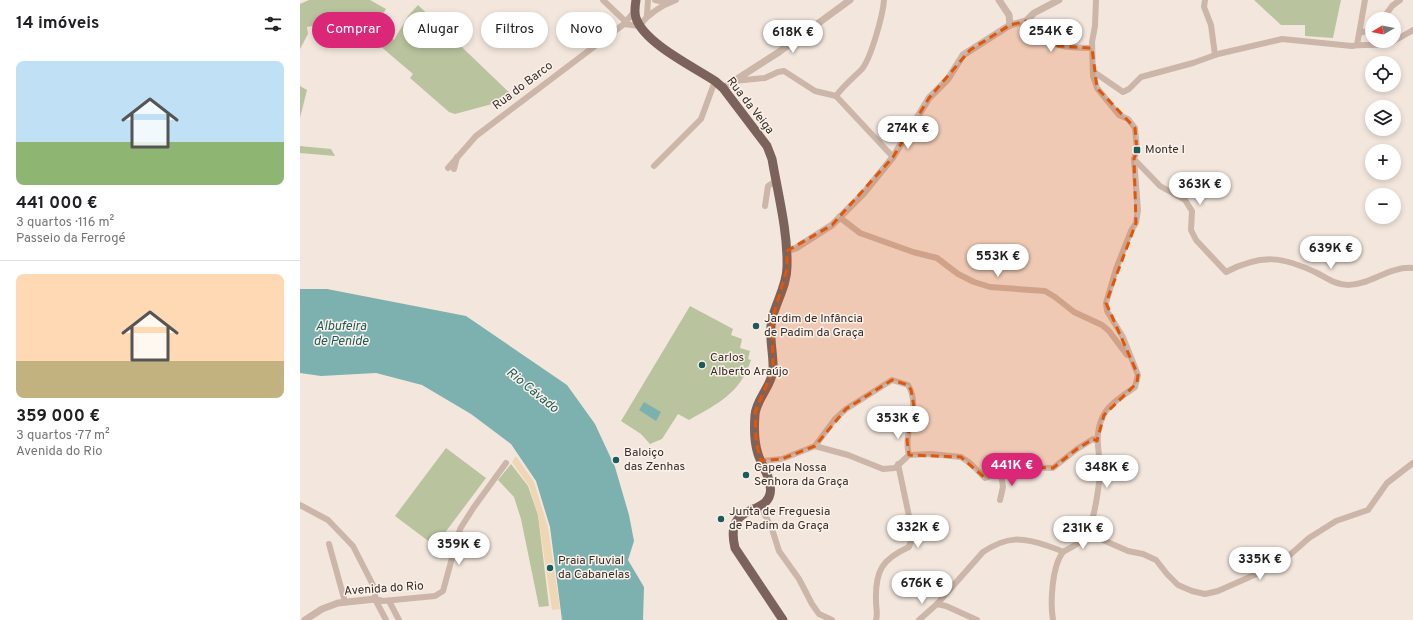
<!DOCTYPE html>
<html lang="pt">
<meta charset="utf-8">
<style>
body{margin:0;font-family:Overpass,sans-serif;background:#f6f6f6;color:#202124;height:100vh;display:flex;flex-direction:column;font-size:15px;white-space:nowrap}
*{box-sizing:border-box;margin:0}
p{font-size:13px;color:#757577}
.icon{flex:none;width:22px;height:22px;fill:none;stroke:currentColor;stroke-width:2;stroke-linecap:round;stroke-linejoin:round}
.map{position:relative;flex:1;overflow:hidden}
.sheet{display:flex;flex-direction:column;background:#fff;width:300px}
.sheet>*{flex:none}
.hud{position:absolute;left:12px;top:12px;width:380px;height:36px;display:flex;gap:8px}
.needle{width:26px;rotate:260deg}
.buttons{position:absolute;left:1065px;top:12px;display:grid;gap:8px}
.buttons a{display:grid;place-items:center;width:36px;height:36px;border-radius:50%;background:#fff;box-shadow:0 2px 6px #0003;font-size:20px}
.price{position:absolute;translate:-50% -34px;padding:0 9px;border-radius:14px;background:#fff;color:#222;font-size:13px;line-height:26px;filter:drop-shadow(0 1px 2px #0008)}
.price::after{content:'';position:absolute;left:50%;top:24px;width:12px;height:9px;margin-left:-6px;background:inherit;clip-path:polygon(0 0,100% 0,50% 100%)}
.price.on{background:#db2777;color:#fff}
ul{padding:0;list-style:none}
li{display:grid;align-content:center;gap:8px;height:212px;padding:0 16px}
li+li{border-top:1px solid #e0e0e0}
li span{display:grid;place-items:center;height:124px;border-radius:8px;color:#555}
li>.icon{margin-inline-start:auto}
span .icon{width:72px;height:72px;fill:#fffc;stroke-width:1}
li b{font-size:17px}
h2{display:flex;justify-content:space-between;align-items:center;height:48px;padding:0 16px;font-size:17px}
.chip{padding:0 14px;border-radius:18px;background:#fff;box-shadow:0 2px 6px #0003;font-size:14px;line-height:36px}
.chip.on{background:#db2777;color:#fff}
main{display:flex;flex:1;min-height:0}
.map>svg:first-child{display:block}
.green{fill:#b9c39d}
.sand{fill:#efd6b4}
.water{fill:#7cb1af}
.lines{fill:none;stroke-linecap:round;stroke-linejoin:round}
.minor{stroke:#ccb6a9;stroke-width:6}
.tertiary{stroke:#ccb6a9;stroke-width:7}
.primary{stroke:#7b625a;stroke-width:9}
.marked{fill:#df570d;fill-opacity:0.2;stroke:#df570d;stroke-width:3;stroke-dasharray:8 5;stroke-linejoin:round}
.poi-dot{fill:#1d5b5a;stroke:#faf2ea;stroke-width:1.5}
.labels{text-anchor:middle;dominant-baseline:central;stroke-width:3;stroke-linejoin:round;paint-order:stroke}
.street-label{font-size:12px;fill:#392d29;stroke:#faf2ea}
.poi-label{font-size:12px;fill:#392d29;stroke:#faf2ea;text-anchor:start}
.water-label{font-size:13px;font-style:italic;fill:#1d5b5a;stroke:#faf2ea}
</style>
<main>
<section class="sheet">
<h2>14 imóveis<svg class="icon" aria-label="filters" viewBox="0 0 24 24"><path d="M4 7h16M4 17h16"/><circle cx="9" cy="7" r="2"/><circle cx="15" cy="17" r="2"/></svg></h2>
<ul>
<li><span style="background:linear-gradient(#bfe0f5 65%,#8fb573 0)"><svg class="icon" aria-label="home" viewBox="0 0 24 24"><path d="M3 11l9-7 9 7M6 9v11h12V9"/></svg></span><div><b>441 000 €</b><p>3 quartos · 116 m²</p><p>Passeio da Ferrogé</p></div></li>
<li><span style="background:linear-gradient(#ffd9b3 70%,#c2b280 0)"><svg class="icon" aria-label="home" viewBox="0 0 24 24"><path d="M3 11l9-7 9 7M6 9v11h12V9"/></svg></span><div><b>359 000 €</b><p>3 quartos · 77 m²</p><p>Avenida do Rio</p></div></li>
</ul>
</section>
<div class="map">
<svg width="1113" height="620" viewBox="0 0 1113 620">
<rect width="100%" height="100%" fill="#f3e7dd"/>
<!-- green -->
<g class="green">
<path d="M 9,0 L 70,0 L 86,9 L 77,23 L 94,40 L 108,16 L 118,5 L 215,98 L 155,114 L 149,112 L 110,78 L 113,74 L 66,34 L 61,39 L 38,21 L 7,27 L 8,34 L 0,49 L 0,4 Z"/>
<path d="M 954,0 L 1041,0 L 1033,38 L 1005,36 L 1005,25 L 981,25 Z"/>
<path d="M 0,86 L 7,90 L 0,118 Z"/>
<path d="M 0,146 L 31,149 L 35,156 L 0,153 Z"/>
<path d="M 390,306 L 433,329 L 431,335 L 442,339 L 440,348 L 450,351 L 448,359 L 451,360 C 440,394 417,404 389,420 L 378,414 L 362,439 L 350,444 L 341,434 L 321,421 Z"/>
<path d="M 146,448 L 186,478 L 135,546 L 95,516 Z"/>
<path d="M 211,464 L 228,486 L 238,515 L 249,606 L 239,607 L 221,519 L 214,497 L 198,480 Z"/>
</g>
<!-- sand -->
<path class="sand" d="M 216,456 L 234,482 L 248,527 L 260,609 L 252,610 L 238,515 L 229,486 L 212,462 Z"/>
<!-- water -->
<g class="water">
<path d="M 0,289 L 27,289 L 166,316 L 267,385 L 295,424 L 315,467 L 329,515 L 334,541 L 328,560 L 344,587 L 343,620 L 262,620 L 250,527 L 236,481 L 211,444 L 171,414 L 122,385 L 76,373 L 21,376 L 0,373 Z"/>
<path d="M 344,402 L 361,412 L 356,421 L 339,410 Z"/>
</g>
<g class="lines">
<!-- minor -->
<g class="minor">
<path d="M 303,0 L 325,21"/>
<path d="M 355,0 L 368,3"/>
<path d="M 905,0 L 904,7 L 911,25 L 915,55"/>
<path d="M 347,15 L 348,0"/>
<path d="M 1083,19 L 1092,6 L 1100,0"/>
<path d="M 726,21 C 753,45 754,48 792,48"/>
<path d="M 324,24 L 339,26 C 349,13 360,6 376,0"/>
<path d="M 1060,33 L 1072,29"/>
<path d="M 1094,41 L 1113,30"/>
<path d="M 1057,45 L 1065,0"/>
<path d="M 794,72 L 823,92 L 829,89 L 841,77 L 893,63 L 918,54 L 982,39 L 1052,46 C 1066,43 1080,48 1094,41"/>
<path d="M 434,81 L 465,78 L 478,72 L 484,71 L 515,91 L 536,96 C 543,86 553,78 562,69 C 571,58 583,15 584,0"/>
<path d="M 536,96 L 593,157"/>
<path d="M 834,159 L 860,186 L 885,200 L 892,211 L 891,230 L 896,240 L 926,272 C 961,254 982,256 1017,273 C 1027,278 1036,285 1048,285 C 1070,285 1089,266 1113,268"/>
<path d="M 354,166 L 401,119 L 415,81"/>
<path d="M 148,168 L 176,136 L 324,24 L 334,12"/>
<path d="M 154,169 L 157,157"/>
<path d="M 465,206 L 468,186 L 476,181"/>
<path d="M 539,217 L 560,233 L 613,252 L 637,258 L 658,274 L 674,282 L 690,287 L 745,291 L 755,297 L 774,312 L 802,325 L 809,331 L 827,355"/>
<path d="M 515,446 L 535,419 L 546,409 L 592,380 L 608,385 C 622,407 602,431 609,455"/>
<path d="M 461,461 L 482,459 L 515,446 L 548,455 L 583,469 L 595,468 L 609,455 L 631,454 L 661,457 L 670,463 L 685,478 L 714,467 L 753,468 L 777,449 L 793,439 L 797,441"/>
<path d="M 700,500 L 703,487 L 701,473"/>
<path d="M 0,505 L 28,520 L 53,546 L 75,589 L 75,599 L 86,620"/>
<path d="M 460,505 L 472,529 L 479,551 L 499,579 L 512,604 L 519,614 L 532,620"/>
<path d="M 787,533 L 828,551 L 843,554 L 856,560 L 867,574 L 878,585 L 892,591 L 905,594 L 918,591 L 970,568 L 984,560 L 1009,538 L 1036,521 L 1068,510 L 1087,483 L 1113,463"/>
<path d="M 29,544 L 45,602"/>
<path d="M 763,552 C 770,548 781,543 786,536 C 794,523 800,483 800,467 C 799,447 794,436 803,416 C 809,404 824,395 835,387 L 838,375 L 823,337 L 807,311 L 806,303 L 816,269 L 831,231 L 836,223 L 838,210 L 834,159 L 837,150 L 835,128 L 828,119 L 819,115 L 797,88 L 793,76 L 792,42 L 795,26 L 796,0"/>
<path d="M 75,599 L 83,601 L 135,596 L 143,591 L 160,529 L 174,507 L 206,463"/>
<path d="M 89,601 L 99,620"/>
<path d="M 637,604 L 646,606 L 677,620"/>
<path d="M 576,620 C 578,614 576,608 576,601 C 575,571 582,559 609,547 L 613,535 L 598,464"/>
<path d="M 619,620 L 637,604 L 683,552 C 707,536 722,537 748,546 C 753,548 758,549 763,552"/>
<path d="M 753,620 C 750,602 752,566 763,552"/>
</g>
<!-- tertiary -->
<g class="tertiary">
<path d="M 699,0 L 709,15 L 710,25"/>
<path d="M 423,88 L 479,52 L 550,0"/>
<path d="M 487,251 L 496,248 L 532,225 L 563,194 L 593,157 L 629,98 L 648,79 L 663,55 L 710,25 L 726,21 L 734,13 L 759,0"/>
<path d="M 5,620 L 22,609 L 38,603 L 75,599"/>
</g>
<!-- primary -->
<path class="primary" d="M 336,0 C 335,6 334,12 336,18 C 344,43 394,67 415,81 L 423,88 L 467,146 L 472,159 C 478,194 488,232 487,267 C 487,285 476,302 472,319 C 468,337 474,353 473,370 C 472,386 456,399 455,415 C 454,428 454,442 458,454 C 462,467 473,480 470,494 C 465,516 424,503 435,548 L 483,620"/>
</g>
<!-- marked area -->
<path class="marked" d="M 726,21 L 758,46 L 792,48 L 797,88 L 835,128 L 837,150 L 834,159 L 836,223 L 806,303 L 838,375 L 837,383 L 804,415 L 797,441 L 793,439 L 777,449 L 753,468 L 714,467 L 685,478 L 661,457 L 609,455 L 607,440 L 614,407 L 611,390 L 608,385 L 592,380 L 546,409 L 515,446 L 482,459 L 461,461 L 456,442 L 455,412 L 473,370 L 472,320 L 487,269 L 487,251 L 532,225 L 593,157 L 629,98 L 670,50 L 710,25 Z"/>
<!-- markers -->
<g class="poi-dot">
<rect x="833" y="146" width="8" height="8" rx="2"/>
<circle cx="456" cy="326" r="4"/>
<circle cx="402" cy="365" r="4"/>
<circle cx="316" cy="460" r="4"/>
<circle cx="446" cy="475" r="4"/>
<circle cx="421" cy="519" r="4"/>
<circle cx="250" cy="568" r="4"/>
</g>
<g class="labels">
<!-- street labels -->
<g class="street-label">
<text transform="translate(223 86) rotate(-37)">Rua do Barco</text>
<text transform="translate(450 106) rotate(52)">Rua da Veiga</text>
<text transform="translate(84 589) rotate(-4)">Avenida do Rio</text>
</g>
<!-- poi labels -->
<g class="poi-label">
<text x="845" y="150">Monte I</text>
<text x="464" y="319">Jardim de Infância<tspan x="464" dy="14">de Padim da Graça</tspan></text>
<text x="410" y="358">Carlos<tspan x="410" dy="14">Alberto Araújo</tspan></text>
<text x="324" y="453">Baloiço<tspan x="324" dy="14">das Zenhas</tspan></text>
<text x="454" y="468">Capela Nossa<tspan x="454" dy="14">Senhora da Graça</tspan></text>
<text x="429" y="512">Junta de Freguesia<tspan x="429" dy="14">de Padim da Graça</tspan></text>
<text x="258" y="561">Praia Fluvial<tspan x="258" dy="14">da Cabanelas</tspan></text>
</g>
<!-- water labels -->
<g class="water-label">
<text x="41" y="327">Albufeira<tspan x="41" dy="15">de Penide</tspan></text>
<text transform="translate(232 391) rotate(39)">Rio Cávado</text>
</g>
</g>
</svg>
<div class="buttons">
<a><svg class="needle" viewBox="-14 -14 28 28"><path d="M0-13l5 13h-10z" fill="#e53935"/><path d="M0 13l5-13h-10z" fill="#757577"/></svg></a>
<a><svg class="icon" aria-label="locate" viewBox="0 0 24 24"><circle cx="12" cy="12" r="6"/><path d="M12 2v4M12 18v4M2 12h4M18 12h4"/></svg></a>
<a><svg class="icon" aria-label="layers" viewBox="0 0 24 24"><path d="M12 4l9 5-9 5-9-5zM3 14l9 5 9-5"/></svg></a>
<a>+</a>
<a>−</a>
</div>
<b class="price" style="left:751px;top:53px">254K €</b>
<b class="price" style="left:493px;top:54px">618K €</b>
<b class="price" style="left:608px;top:150px">274K €</b>
<b class="price" style="left:900px;top:206px">363K €</b>
<b class="price" style="left:1031px;top:270px">639K €</b>
<b class="price" style="left:698px;top:278px">553K €</b>
<b class="price" style="left:598px;top:440px">353K €</b>
<b class="price on" style="left:712px;top:487px">441K €</b>
<b class="price" style="left:807px;top:489px">348K €</b>
<b class="price" style="left:618px;top:549px">332K €</b>
<b class="price" style="left:783px;top:550px">231K €</b>
<b class="price" style="left:159px;top:566px">359K €</b>
<b class="price" style="left:960px;top:581px">335K €</b>
<b class="price" style="left:622px;top:605px">676K €</b>
<div class="hud">
<a class="chip on">Comprar</a>
<a class="chip">Alugar</a>
<a class="chip">Filtros</a>
<a class="chip">Novo</a>
</div>
</div>
</main>
